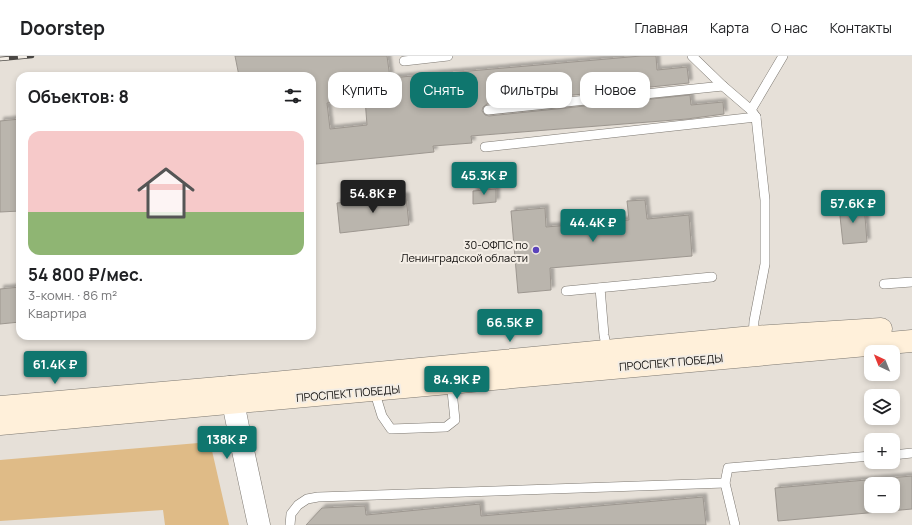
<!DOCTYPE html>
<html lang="ru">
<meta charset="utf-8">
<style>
body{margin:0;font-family:Manrope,sans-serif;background:#f2f2f2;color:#202124;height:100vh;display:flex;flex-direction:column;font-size:15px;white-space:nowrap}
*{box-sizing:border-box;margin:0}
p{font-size:13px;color:#757577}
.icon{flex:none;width:22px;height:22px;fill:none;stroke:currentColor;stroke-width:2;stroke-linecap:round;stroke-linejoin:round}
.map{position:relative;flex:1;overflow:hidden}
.drawer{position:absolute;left:16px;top:16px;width:300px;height:268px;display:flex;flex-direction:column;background:#fff;border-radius:12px;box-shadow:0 2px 6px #0003}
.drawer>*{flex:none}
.top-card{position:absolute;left:328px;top:16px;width:380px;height:36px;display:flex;gap:8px}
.needle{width:26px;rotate:317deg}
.controls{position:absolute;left:864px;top:289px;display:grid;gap:8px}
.controls a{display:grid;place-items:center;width:36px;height:36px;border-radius:8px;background:#fff;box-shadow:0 2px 6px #0003;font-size:20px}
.price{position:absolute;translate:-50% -34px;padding:0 9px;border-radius:4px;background:#0f766e;color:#fff;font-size:13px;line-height:26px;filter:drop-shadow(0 1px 2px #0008)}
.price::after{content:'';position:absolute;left:50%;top:24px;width:12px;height:9px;margin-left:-6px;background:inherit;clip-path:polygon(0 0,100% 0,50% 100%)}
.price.current{background:#222;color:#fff}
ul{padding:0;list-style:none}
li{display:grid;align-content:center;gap:8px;height:212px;padding:0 12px}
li+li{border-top:1px solid #e0e0e0}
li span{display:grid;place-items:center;height:124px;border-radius:12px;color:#555}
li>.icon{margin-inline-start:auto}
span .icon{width:72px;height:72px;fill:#fffc;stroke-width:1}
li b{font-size:17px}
h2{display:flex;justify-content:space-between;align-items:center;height:48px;padding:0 12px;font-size:17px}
.chip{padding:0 14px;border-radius:12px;background:#fff;box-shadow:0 2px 6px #0003;font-size:14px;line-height:36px}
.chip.current{background:#0f766e;color:#fff}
header{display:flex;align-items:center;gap:24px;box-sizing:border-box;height:56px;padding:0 20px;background:#fff;border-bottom:1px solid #e0e0e0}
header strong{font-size:19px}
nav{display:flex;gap:22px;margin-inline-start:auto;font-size:14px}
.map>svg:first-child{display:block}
.green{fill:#dfbb87}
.building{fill:#bab5ad;stroke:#9d9790;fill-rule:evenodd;filter:url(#shadow)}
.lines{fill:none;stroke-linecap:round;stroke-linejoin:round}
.service-casing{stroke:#7d7871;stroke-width:10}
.tertiary-casing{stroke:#7d7871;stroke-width:23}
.secondary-casing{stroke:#7d7871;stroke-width:23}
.service{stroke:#fff;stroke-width:9}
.tertiary{stroke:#fff;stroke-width:22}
.secondary{stroke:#fff0da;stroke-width:22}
.rail-casing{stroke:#4a4743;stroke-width:4.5}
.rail{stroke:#f3ede5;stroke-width:3;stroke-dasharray:9;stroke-linecap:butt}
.poi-dot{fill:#5a43bb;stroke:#f3ede5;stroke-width:1.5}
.labels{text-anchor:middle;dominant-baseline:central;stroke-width:4;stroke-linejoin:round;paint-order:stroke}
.poi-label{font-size:11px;fill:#0f0d0b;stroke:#f3ede5;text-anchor:end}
.street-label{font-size:11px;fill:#0f0d0b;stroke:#f3ede5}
</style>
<header>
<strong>Doorstep</strong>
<nav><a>Главная</a><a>Карта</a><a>О нас</a><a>Контакты</a></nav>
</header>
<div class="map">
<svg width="912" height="469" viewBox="0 0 912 469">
<defs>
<filter id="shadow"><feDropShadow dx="3.5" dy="-3.5" stdDeviation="1" flood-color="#0004"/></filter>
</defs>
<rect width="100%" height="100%" fill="#e6e0d8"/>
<!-- green -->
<path class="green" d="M 210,386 L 229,469 L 165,469 L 163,454 L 0,465 L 0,404 Z"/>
<!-- building -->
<g class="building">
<path d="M 235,0 L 387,0 L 390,22 L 641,0 L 656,0 L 657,14 L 687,11 L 689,27 L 487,48 L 483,51 L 482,55 L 485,59 L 489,60 L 690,39 L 691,49 L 723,46 L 724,58 L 687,63 L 471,80 L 472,87 L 433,90 L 434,96 L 316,108 L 314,91 L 312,91 L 312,20 L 239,20 ZM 365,43 L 367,69 L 330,73 L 327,47 Z"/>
<path d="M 20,63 L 20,155 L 0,156 L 0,65 Z"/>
<path d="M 496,133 L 496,146 L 473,148 L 473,135 Z"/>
<path d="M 406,140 L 409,169 L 340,177 L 337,147 Z"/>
<path d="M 645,144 L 647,163 L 689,159 L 692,200 L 550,212 L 551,234 L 518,237 L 511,155 L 545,152 L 546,171 L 629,164 L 627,145 Z"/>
<path d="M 864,148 L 867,186 L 843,188 L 839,151 Z"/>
<path d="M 20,231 L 20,266 L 0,268 L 0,233 Z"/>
<path d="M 912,420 L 912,453 L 778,465 L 775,432 ZM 871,428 L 893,428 L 893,450 L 871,450 Z"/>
<path d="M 703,441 L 706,469 L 306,469 L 322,452 L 365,450 L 366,459 L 480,448 L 481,460 Z"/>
</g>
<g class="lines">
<defs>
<g id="service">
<path d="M 692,0 L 723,30 L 751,54 L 756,61 L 765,144 L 765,208 L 754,265 L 753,281"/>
<path d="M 404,5 L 448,0"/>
<path d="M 488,54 L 723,30"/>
<path d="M 751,54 L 783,0"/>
<path d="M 485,91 L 756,61"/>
<path d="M 884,228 L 912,226"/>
<path d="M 600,232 L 604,279 L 607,295"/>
<path d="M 566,235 L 712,221"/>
<path d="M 374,334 L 382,360 L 391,373 L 446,371 L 455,364 L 451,325"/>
<path d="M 893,399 L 912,397"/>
<path d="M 290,469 L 291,458 L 298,449 L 307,443 L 318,441 L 725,427"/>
<path d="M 735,469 L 725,427 L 728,412 L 871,400"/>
</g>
<path id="tertiary" d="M 230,331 L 239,376 L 259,469"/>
<g id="secondary">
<path d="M 0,351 L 230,331 L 753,281 L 881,273"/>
<path d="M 0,368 C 304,342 608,310 912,285"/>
</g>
</defs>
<!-- service casing -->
<use href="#service" class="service-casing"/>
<!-- tertiary casing -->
<use href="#tertiary" class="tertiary-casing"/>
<!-- secondary casing -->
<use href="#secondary" class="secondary-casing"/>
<!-- service -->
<use href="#service" class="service"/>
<!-- tertiary -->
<use href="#tertiary" class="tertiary"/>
<!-- secondary -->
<use href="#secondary" class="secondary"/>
<defs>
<path id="rail" d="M 0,3 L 32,0"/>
</defs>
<!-- rail casing -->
<use href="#rail" class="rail-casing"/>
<!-- rail -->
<use href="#rail" class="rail"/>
</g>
<!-- markers -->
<circle class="poi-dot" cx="536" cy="194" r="4"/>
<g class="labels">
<!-- poi labels -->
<g class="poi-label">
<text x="528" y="188">30-ОФПС по<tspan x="528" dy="13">Ленинградской области</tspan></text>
</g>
<!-- street labels -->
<g class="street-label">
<text transform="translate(671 306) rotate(-5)">ПРОСПЕКТ ПОБЕДЫ</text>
<text transform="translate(348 337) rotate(-5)">ПРОСПЕКТ ПОБЕДЫ</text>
</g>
</g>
</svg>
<div class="controls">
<a><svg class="needle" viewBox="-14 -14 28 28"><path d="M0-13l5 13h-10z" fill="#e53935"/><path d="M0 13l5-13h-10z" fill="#757577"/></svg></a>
<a><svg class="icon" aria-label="layers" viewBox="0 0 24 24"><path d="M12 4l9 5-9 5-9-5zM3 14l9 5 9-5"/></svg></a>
<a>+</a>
<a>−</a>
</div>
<b class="price" style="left:484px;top:140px">45.3K ₽</b>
<b class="price current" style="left:373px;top:158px">54.8K ₽</b>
<b class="price" style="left:853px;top:168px">57.6K ₽</b>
<b class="price" style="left:593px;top:187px">44.4K ₽</b>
<b class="price" style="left:510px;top:287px">66.5K ₽</b>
<b class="price" style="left:55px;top:329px">61.4K ₽</b>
<b class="price" style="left:457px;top:344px">84.9K ₽</b>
<b class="price" style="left:227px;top:404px">138K ₽</b>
<div class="top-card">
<a class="chip">Купить</a>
<a class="chip current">Снять</a>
<a class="chip">Фильтры</a>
<a class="chip">Новое</a>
</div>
<section class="drawer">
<h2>Объектов: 8<svg class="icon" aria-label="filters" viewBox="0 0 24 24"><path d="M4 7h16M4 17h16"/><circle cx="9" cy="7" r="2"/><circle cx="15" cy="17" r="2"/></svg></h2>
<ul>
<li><span style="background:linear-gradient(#f6c9c9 65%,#8fb573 0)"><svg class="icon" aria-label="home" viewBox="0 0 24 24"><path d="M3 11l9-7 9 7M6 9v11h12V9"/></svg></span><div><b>54 800 ₽/мес.</b><p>3-комн. · 86 m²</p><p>Квартира</p></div></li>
</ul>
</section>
</div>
